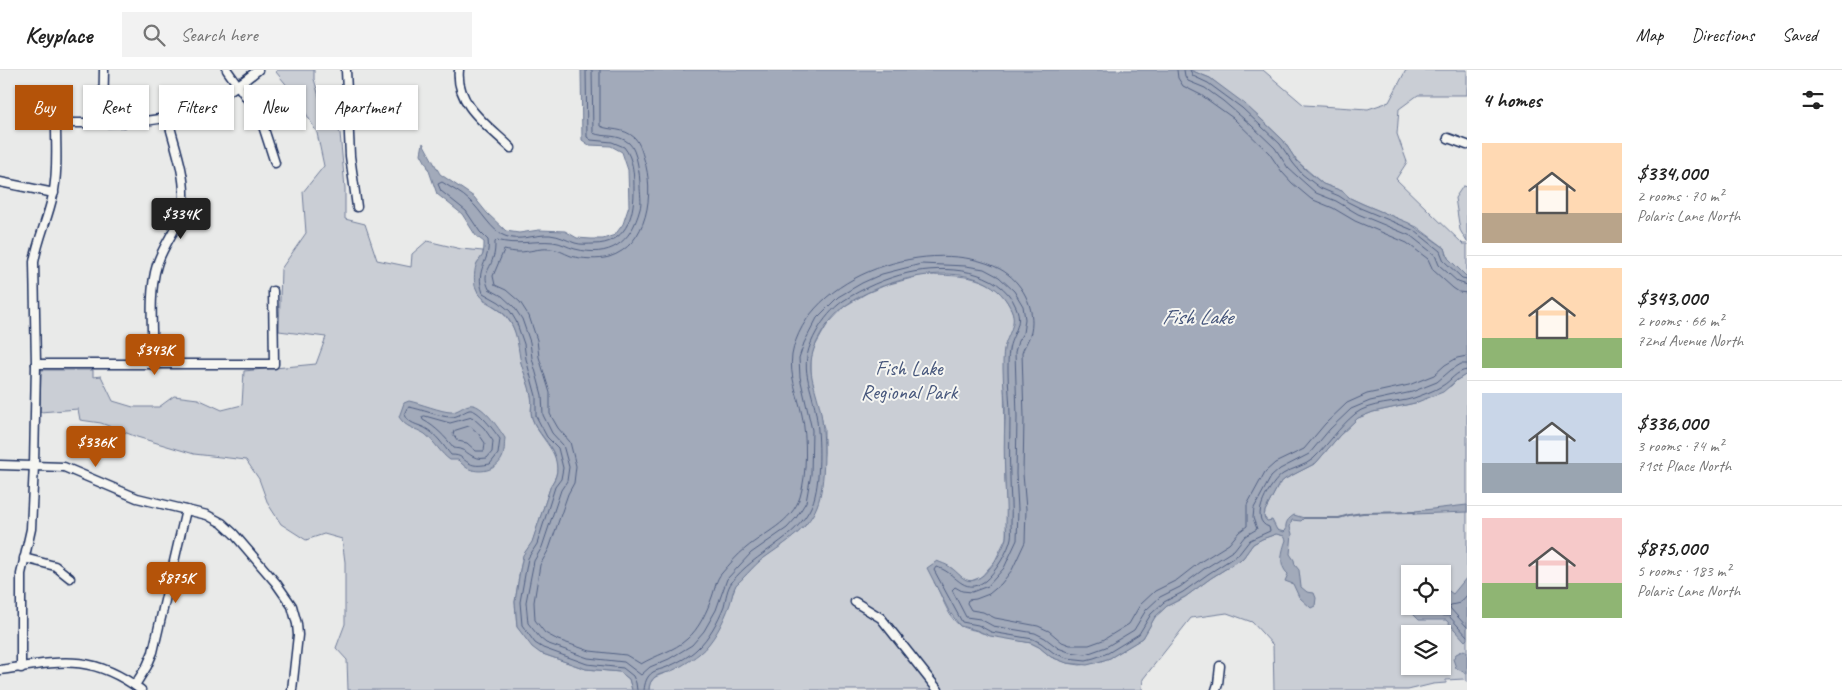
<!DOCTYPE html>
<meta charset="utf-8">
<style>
body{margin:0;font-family:Caveat,sans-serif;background:#f2f2f2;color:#222;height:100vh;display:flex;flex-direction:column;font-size:19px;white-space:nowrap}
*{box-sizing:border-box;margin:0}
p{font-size:16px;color:#767676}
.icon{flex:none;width:28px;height:28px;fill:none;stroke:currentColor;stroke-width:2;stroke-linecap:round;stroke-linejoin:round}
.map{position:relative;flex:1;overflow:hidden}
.panel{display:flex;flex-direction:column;background:#fff;width:375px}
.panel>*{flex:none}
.banner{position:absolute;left:15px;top:15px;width:475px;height:45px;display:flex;gap:10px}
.buttons{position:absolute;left:1401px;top:495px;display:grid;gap:10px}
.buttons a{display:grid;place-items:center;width:50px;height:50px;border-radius:0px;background:#fff;box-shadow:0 1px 4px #0004;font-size:25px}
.price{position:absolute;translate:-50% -42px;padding:0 11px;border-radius:5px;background:#b45309;color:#fff;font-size:16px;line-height:32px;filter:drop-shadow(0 1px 2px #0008)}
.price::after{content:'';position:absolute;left:50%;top:30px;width:15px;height:11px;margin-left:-8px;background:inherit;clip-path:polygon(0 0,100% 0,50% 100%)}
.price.selected{background:#222;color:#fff}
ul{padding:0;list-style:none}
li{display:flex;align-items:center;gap:15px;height:125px;padding:0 15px}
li+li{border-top:1px solid #e0e0e0}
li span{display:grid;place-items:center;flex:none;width:140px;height:100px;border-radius:0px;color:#555}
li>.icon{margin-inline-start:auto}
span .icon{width:60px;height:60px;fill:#fffc;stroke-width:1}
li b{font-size:21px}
h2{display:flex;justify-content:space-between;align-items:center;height:60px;padding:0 15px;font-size:21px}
.chip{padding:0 18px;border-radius:0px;background:#fff;box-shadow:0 1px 4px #0004;font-size:18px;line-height:45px}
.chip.selected{background:#b45309;color:#fff}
header{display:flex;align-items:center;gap:30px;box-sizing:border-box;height:70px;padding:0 25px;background:#fff;border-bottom:1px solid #e0e0e0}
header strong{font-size:24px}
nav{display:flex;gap:28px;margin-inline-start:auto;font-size:18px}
.search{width:350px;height:45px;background:#f2f2f2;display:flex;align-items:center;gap:12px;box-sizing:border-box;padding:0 18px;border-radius:0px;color:#767676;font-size:19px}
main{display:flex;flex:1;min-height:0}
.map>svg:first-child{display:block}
.green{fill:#caced5;stroke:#727e9a;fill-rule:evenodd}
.water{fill:#a2aaba;stroke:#6c7995}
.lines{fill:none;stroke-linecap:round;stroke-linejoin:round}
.shore{stroke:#516083;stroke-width:1}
.stream{stroke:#6c7995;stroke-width:2}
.minor-casing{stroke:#1b2f5e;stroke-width:11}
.minor{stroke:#f6f6f2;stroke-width:8}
.labels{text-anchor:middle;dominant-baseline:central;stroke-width:4;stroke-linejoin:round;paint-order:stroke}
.park-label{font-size:21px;fill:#47577c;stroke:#f6f6f2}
.water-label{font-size:22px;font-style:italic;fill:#44547a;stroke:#f6f6f2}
</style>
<header>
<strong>Keyplace</strong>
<div class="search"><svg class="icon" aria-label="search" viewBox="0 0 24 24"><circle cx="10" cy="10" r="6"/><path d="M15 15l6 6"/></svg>Search here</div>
<nav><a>Map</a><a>Directions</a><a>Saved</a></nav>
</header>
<main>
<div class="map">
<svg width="1467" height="620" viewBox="0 0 1467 620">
<rect width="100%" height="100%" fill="#e9eae9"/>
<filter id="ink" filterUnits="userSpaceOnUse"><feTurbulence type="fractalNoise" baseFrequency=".02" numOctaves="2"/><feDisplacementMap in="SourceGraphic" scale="10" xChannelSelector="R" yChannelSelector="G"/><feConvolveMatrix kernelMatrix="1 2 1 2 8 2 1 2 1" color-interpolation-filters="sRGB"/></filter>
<g filter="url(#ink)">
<!-- green -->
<g class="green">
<path d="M 277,0 L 314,0 L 314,9 L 324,44 L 340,63 L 345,118 L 345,149 L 365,154 L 377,190 L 411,197 L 412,184 L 427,171 L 461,179 L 483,181 L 483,185 L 477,193 L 484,231 C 504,240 516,255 519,277 C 520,282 520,287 521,292 C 524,304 530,316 532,329 C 532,335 530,342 532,348 C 540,372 570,388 551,415 L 532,473 L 523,486 L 520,500 L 515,532 L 517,557 L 540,583 L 586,599 L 620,602 L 629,609 L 632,620 L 348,620 L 347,590 L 336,578 L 345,554 L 345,492 L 342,469 L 324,464 L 306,470 L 281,454 L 268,434 L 259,409 L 246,390 L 194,384 L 137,367 L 101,353 L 80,350 L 78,339 L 40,342 L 41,300 L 93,300 L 93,307 L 101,306 L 113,331 L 133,337 L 159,337 L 174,326 L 198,329 L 222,340 L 242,335 L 244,301 L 316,294 L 326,267 L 279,261 L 281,199 L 306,163 L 303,122 L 324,96 L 317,63 L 298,29 L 276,2 Z"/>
<path d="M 1190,0 L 1263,0 L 1304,35 L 1368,39 L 1389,32 L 1406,0 L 1467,0 L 1467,25 L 1418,25 L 1399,39 L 1397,64 L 1407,92 L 1396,109 L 1463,174 L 1467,174 L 1467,207 L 1448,188 L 1445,178 L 1417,157 L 1363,134 L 1350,128 L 1342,121 L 1323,114 L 1296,90 L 1283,70 L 1259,47 L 1210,8 Z"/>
<path d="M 1463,116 L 1467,117 L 1467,172 L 1460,160 L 1455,128 Z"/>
<path d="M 923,205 C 953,206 990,202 1008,233 C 1011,238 1014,244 1014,251 C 1013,259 1006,271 1004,280 L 1005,411 L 1007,439 L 1006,468 L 995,491 L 981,507 L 971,511 L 965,510 L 951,498 L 934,512 C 942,525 947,546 959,555 C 966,560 975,559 982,563 L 1031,573 L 1039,577 L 1051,587 L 1067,593 L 1080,595 L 1095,593 L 1110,588 L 1143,568 L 1155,547 L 1167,536 L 1185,527 L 1211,508 L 1243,488 L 1253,474 L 1262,469 L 1276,464 L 1264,447 L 1265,441 L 1279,414 L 1285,409 L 1316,393 L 1339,366 L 1358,348 L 1373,342 L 1415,333 L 1451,316 L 1457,310 L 1467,304 L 1467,612 L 1464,609 L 1446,610 L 1446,613 L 1433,614 L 1408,620 L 1274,620 L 1273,575 L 1252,552 L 1227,543 L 1191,548 L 1143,609 L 1142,620 L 649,620 L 650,613 L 655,607 L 670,601 L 730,532 L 735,516 L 758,492 L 794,466 L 805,456 L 817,435 L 824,383 L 824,359 L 811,305 L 811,288 L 814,278 L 827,255 L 845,236 L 867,223 L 886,215 ZM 1410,504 L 1442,504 L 1442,536 L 1410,536 ZM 1410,564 L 1442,564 L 1442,596 L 1410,596 Z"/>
</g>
<!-- water -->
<g class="water">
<path d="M 581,0 L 1190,0 L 1210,8 L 1245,34 L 1283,70 L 1296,90 L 1306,100 L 1323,114 L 1342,121 L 1350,128 L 1363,134 L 1409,153 L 1445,178 L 1448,188 L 1467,207 L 1467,304 L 1457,310 L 1443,322 L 1415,333 L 1373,342 L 1358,348 L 1339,366 L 1316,393 L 1285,409 L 1279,414 L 1265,441 L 1264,447 L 1267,451 L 1272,450 L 1277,460 L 1284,462 L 1286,460 C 1285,452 1288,449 1294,445 L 1304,448 L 1301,451 L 1292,450 L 1290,457 L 1292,464 L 1290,484 L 1294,490 L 1295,495 L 1299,500 L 1301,517 L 1307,522 L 1314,523 L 1316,528 L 1315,536 L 1311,538 L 1299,527 L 1293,514 L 1285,511 L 1288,504 C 1278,495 1282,481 1286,470 L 1284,466 L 1276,464 L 1262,469 L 1253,474 L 1243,488 L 1211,508 L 1185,527 L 1167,536 L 1155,547 L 1143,568 L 1110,588 L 1095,593 L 1087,595 L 1067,593 L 1051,587 L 1039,577 L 1031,573 L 990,566 L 976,560 L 960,556 L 949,541 L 927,498 L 937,491 C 941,493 946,494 950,497 C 961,504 965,516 979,508 C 990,502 1004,479 1006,468 C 1007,463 1006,457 1006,453 C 1007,438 1005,423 1005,408 C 1004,388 1004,368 1005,349 C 1006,332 1003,315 1003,299 C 1003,292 1003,285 1004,279 C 1007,264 1019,253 1010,237 C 983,182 884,206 845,236 C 835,244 826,255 820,266 C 802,298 815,311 821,343 C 825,366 826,414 817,436 C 807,462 781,475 760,491 C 754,496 749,502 743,508 C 741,511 738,512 736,515 C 733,520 732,528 730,534 C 724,551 713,573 699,584 C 690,591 679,598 669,602 C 665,603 658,604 655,607 C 651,610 649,615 649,620 L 632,620 L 629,609 L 620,602 L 586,599 L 540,583 L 532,577 L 517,557 L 515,532 L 520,500 L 523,485 L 532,472 L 551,415 C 558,405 558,399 555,387 C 551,373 537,363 532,348 C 530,341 533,333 531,326 C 529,314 524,304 521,293 C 518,279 518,266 511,253 C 501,234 481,235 475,216 C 474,209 474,200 477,193 C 479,190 482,187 483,184 C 484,180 484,176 484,172 L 476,166 L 462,144 L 437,124 L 427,95 L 421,84 L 423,73 L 440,104 L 474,127 L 487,143 L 506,161 L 519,163 L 539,160 L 565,161 L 577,168 L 591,169 L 603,169 L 615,165 L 623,154 L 629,136 L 628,100 L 622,82 L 611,76 L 589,75 L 582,70 Z"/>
<path d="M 409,331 C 419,333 442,342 451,342 C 458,342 463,336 469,335 C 482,332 499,359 505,368 C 504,375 505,382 502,388 C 496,401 479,404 467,398 C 464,396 460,392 458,390 L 450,390 C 441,384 435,372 425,364 C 414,357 407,359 399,347 L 404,333 Z"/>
<path d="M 1467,435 L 1467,442 L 1414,444 L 1415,441 Z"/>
<path d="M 1467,507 L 1467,569 L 1465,571 L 1446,550 L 1419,550 L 1412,543 L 1412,536 L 1442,536 L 1443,522 L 1446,519 L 1453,524 Z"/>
<path d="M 1464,580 L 1467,582 L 1467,604 L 1456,598 L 1453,589 L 1456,584 Z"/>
</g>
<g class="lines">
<!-- shore -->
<g class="shore">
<path d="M 586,0 L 587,67 L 591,70 L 612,72 L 624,77 C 634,89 634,107 634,121 C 634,148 625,174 594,174 C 588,174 581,175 575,173 C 566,170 560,166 550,165 C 536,164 518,172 505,166 C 492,162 480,139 470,131 C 462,123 451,118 442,112 L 438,114 L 441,121 L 466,141 L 480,162 L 488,170 C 491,192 474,198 483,223 L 499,232 L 510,241 L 516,251 L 524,274 L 526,289 L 536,326 L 536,346 L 547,367 L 558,378 L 563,398 L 561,409 L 555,417 L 537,474 L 528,488 L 520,532 L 522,555 L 535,573 L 543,578 L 587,594 L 623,598 L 633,606 L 636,613 L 637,620"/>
<path d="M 592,0 L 593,63 C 604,68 617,63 629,73 C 637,80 640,105 640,116 C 640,123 642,132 640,139 C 631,173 610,188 575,179 C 567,177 562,173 553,172 C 534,170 516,176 497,170 L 495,172 C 495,177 495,183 493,188 C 489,202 482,203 489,219 L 502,226 L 514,237 L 522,249 L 530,272 L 532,288 L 542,325 L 543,345 L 552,363 L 563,375 L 569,397 L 567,411 L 561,420 L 542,477 L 534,491 L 526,532 L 528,553 L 540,568 L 546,573 L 588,588 L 624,592 L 641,605 L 650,597 L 669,589 L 692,575 L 704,561 L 716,540 L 727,509 L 751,483 L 787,458 L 796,448 L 806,432 L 811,404 L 812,360 L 800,307 L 799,288 L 804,273 L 817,248 L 838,227 L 862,213 L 882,204 L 921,194 L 966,196 L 984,199 L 999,207 L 1014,221 L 1023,236 L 1025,249 L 1023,263 L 1018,271 L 1015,282 L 1017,347 L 1016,404 L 1018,439 L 1017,470 L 1004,498 L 988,516 L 972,522 L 962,521 L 955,517 L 952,520 L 966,547 L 980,549 L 993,556 L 1035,563 L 1045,568 L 1058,578 L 1069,582 L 1086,584 L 1092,582 L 1106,577 L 1134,560 L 1146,540 L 1160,527 L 1180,517 L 1204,499 L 1234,480 L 1245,466 L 1257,459 L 1253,448 L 1254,438 L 1271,407 L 1280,399 L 1309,384 L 1330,359 L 1351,339 L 1370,331 L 1412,322 L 1437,312 L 1451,300 L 1461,294 L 1467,294"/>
<path d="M 600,0 L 600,56 C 610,61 623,57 635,68 C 640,74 642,82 644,89 C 655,123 648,175 609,187 C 599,190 581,189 571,186 C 563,183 558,179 549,179 C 539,178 529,182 519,182 C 514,182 509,181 504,180 L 493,206 L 495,215 L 506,220 L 520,232 L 529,246 L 537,270 L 539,287 L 550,323 L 550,344 L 558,358 L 570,372 L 576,396 L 574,413 L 568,424 L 549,479 L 540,495 L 534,532 L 535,550 L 545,563 L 558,570 L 590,581 L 626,585 L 641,594 C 656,585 674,581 687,569 C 699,559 707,541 712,527 C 715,519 716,509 722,503 C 729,495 737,485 746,478 C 764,463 792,452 800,427 C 807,404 807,368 802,345 C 798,325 789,306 792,285 C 806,204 934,164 1000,199 C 1022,211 1036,238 1031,262 C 1029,270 1024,276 1022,283 L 1024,347 L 1023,404 L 1026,439 L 1025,472 L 1012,500 L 1001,514 L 989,524 L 976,529 L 968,530 L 967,533 L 971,540 L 983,542 L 995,548 L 1038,556 L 1049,561 L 1062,572 L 1070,575 L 1089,575 L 1103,570 L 1129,554 L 1140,535 L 1155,521 L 1177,510 L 1200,492 L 1229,474 L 1239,462 L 1247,456 L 1247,435 L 1265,402 L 1275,393 L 1304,379 L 1325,354 L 1347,333 L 1367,324 L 1409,315 L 1434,305 L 1445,295 L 1457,288 L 1467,286"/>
<path d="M 1177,0 L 1178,8 L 1183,16 L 1201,25 L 1233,48 L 1269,83 L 1282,102 L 1292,113 L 1311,129 L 1333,138 L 1355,151 L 1407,173 L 1428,189 L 1433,200 L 1453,218 L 1459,222 L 1467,223"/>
<path d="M 1184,0 L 1185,6 L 1188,11 L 1205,18 L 1223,31 L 1251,55 L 1275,78 L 1288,98 L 1316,123 L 1336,131 L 1358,144 L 1411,166 L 1435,185 L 1439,195 L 1458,212 L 1467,215"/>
<path d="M 1190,0 L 1193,6 L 1208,13 L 1242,38 L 1280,74 L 1293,93 L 1302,104 L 1320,118 L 1339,126 L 1348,132 L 1360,138 L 1415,161 L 1440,181 L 1444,191 L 1462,208 L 1467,209"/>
<path d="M 409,337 C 421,339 440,347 451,347 C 458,347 463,342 469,340 C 478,338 495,362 500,369 L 498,384 L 490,394 C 483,395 475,397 469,393 C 461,389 463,385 451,385 C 443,375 436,364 425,358 C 417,354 409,354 405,345 Z"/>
<path d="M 425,346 L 450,353 L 472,347 L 484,358 L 493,371 L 492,382 L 487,388 C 469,391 470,379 454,378 C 445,367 436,357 423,350 L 422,347 Z"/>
<path d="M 470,356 L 478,363 L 485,373 L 484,381 L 476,381 L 467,373 L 458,371 L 453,364 L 454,361 Z"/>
<path d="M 1467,525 L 1460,533 L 1451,535 L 1449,537 L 1467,557"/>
<path d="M 1417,536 L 1417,541 L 1421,544 L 1449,546 L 1467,566"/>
<path d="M 644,620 C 645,613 646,607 653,602 C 656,600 663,599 667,597 C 677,593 690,586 697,579 C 709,568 718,551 724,536 C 726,528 727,518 732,512 C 754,482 797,470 812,435 C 821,414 820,367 816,344 C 810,309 797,296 817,261 C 823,250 833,238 843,231 C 863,218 886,208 908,203 C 944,195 1000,198 1016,237 C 1024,255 1011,264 1009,280 C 1008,287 1008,294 1008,301 C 1008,316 1010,331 1010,346 C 1010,367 1009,387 1010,407 C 1010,423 1012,437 1011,453 C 1011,458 1012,463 1011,468 C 1009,480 995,503 985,511 C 962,527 956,501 936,497 L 934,500 L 962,552 L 978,555 L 991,562 L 1033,569 L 1041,573 L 1054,583 L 1067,588 L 1086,590 L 1094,588 L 1108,583 L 1139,564 L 1151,544 L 1164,532 L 1183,522 L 1208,504 L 1239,484 L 1250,470 L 1270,461 L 1269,457 C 1247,450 1271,412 1283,404 C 1292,398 1305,396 1313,389 C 1328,375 1339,357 1355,344 C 1370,332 1396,334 1414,328 C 1422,325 1434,321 1442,316 C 1451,311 1456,301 1467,300"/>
</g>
<!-- stream -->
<path class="stream" d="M 1304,448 L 1339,448 L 1349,445 L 1363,443 L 1415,442"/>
<defs>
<g id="minor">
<path d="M 227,0 L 256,41 L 264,59 L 275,93"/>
<path d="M 346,0 L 350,86 L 357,137"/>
<path d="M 459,0 C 455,35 490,57 511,78"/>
<path d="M 103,53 L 104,0"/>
<path d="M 1448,68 L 1467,75"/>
<path d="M 0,112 L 54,123"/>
<path d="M 36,294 L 274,294 L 273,221"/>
<path d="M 153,295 C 153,265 148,223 157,195 C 164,171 183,154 184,128 C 185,102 174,74 168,49"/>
<path d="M 0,395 L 64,397 L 137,428 L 207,445 L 222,453 L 234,464 L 276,513 L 292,536 L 297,554 L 298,565 L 292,620"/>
<path d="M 24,488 L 55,496 L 70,508"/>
<path d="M 855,532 L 881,548 L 938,620"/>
<path d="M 21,598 L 21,504 L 31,459 L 34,395 L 36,294 L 34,192 C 38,169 48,148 53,125 C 58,103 56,79 56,56 L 64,53 C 148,53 189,56 258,0"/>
<path d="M 0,600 C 58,592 90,582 141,620"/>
<path d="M 135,615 L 147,596 L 153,582 L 186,440"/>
<path d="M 1216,620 L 1218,614 L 1220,596"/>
</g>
</defs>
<!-- minor casing -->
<use href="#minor" class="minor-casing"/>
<!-- minor -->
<use href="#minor" class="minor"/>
</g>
</g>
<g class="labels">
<!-- park labels -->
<g class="park-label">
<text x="909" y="298">Fish Lake<tspan x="909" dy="24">Regional Park</tspan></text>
</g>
<!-- water labels -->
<g class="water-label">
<text x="1197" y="247">Fish Lake</text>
</g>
</g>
</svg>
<div class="buttons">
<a><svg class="icon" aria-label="locate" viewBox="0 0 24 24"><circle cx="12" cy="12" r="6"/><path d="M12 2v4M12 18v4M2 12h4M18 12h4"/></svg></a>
<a><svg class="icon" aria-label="layers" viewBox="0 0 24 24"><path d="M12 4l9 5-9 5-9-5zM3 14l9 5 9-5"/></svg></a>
</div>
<b class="price selected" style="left:181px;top:170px">$334K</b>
<b class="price" style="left:155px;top:306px">$343K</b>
<b class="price" style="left:96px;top:398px">$336K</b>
<b class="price" style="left:176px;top:534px">$875K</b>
<div class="banner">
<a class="chip selected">Buy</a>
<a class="chip">Rent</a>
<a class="chip">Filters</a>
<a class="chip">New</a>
<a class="chip">Apartment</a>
</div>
</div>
<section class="panel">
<h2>4 homes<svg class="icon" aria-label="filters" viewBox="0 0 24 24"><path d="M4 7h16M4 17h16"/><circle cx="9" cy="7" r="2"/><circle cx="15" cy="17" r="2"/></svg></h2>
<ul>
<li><span style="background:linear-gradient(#ffd9b3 70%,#b9a48a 0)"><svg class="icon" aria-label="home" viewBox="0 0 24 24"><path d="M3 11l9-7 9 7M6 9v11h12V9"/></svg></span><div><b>$334,000</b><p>2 rooms · 70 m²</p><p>Polaris Lane North</p></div></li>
<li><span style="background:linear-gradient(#ffd9b3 70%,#8fb573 0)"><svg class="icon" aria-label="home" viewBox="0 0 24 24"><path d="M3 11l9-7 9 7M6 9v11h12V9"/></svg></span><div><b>$343,000</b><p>2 rooms · 66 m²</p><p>72nd Avenue North</p></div></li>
<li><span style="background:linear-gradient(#c9d6e8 70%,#9aa5b1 0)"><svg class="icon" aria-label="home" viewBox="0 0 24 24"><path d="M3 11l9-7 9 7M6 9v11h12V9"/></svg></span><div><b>$336,000</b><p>3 rooms · 74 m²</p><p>71st Place North</p></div></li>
<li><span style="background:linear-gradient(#f6c9c9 65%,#8fb573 0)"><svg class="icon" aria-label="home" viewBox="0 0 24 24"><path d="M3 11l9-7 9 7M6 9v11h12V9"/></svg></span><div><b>$875,000</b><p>5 rooms · 183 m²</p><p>Polaris Lane North</p></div></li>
</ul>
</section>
</main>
